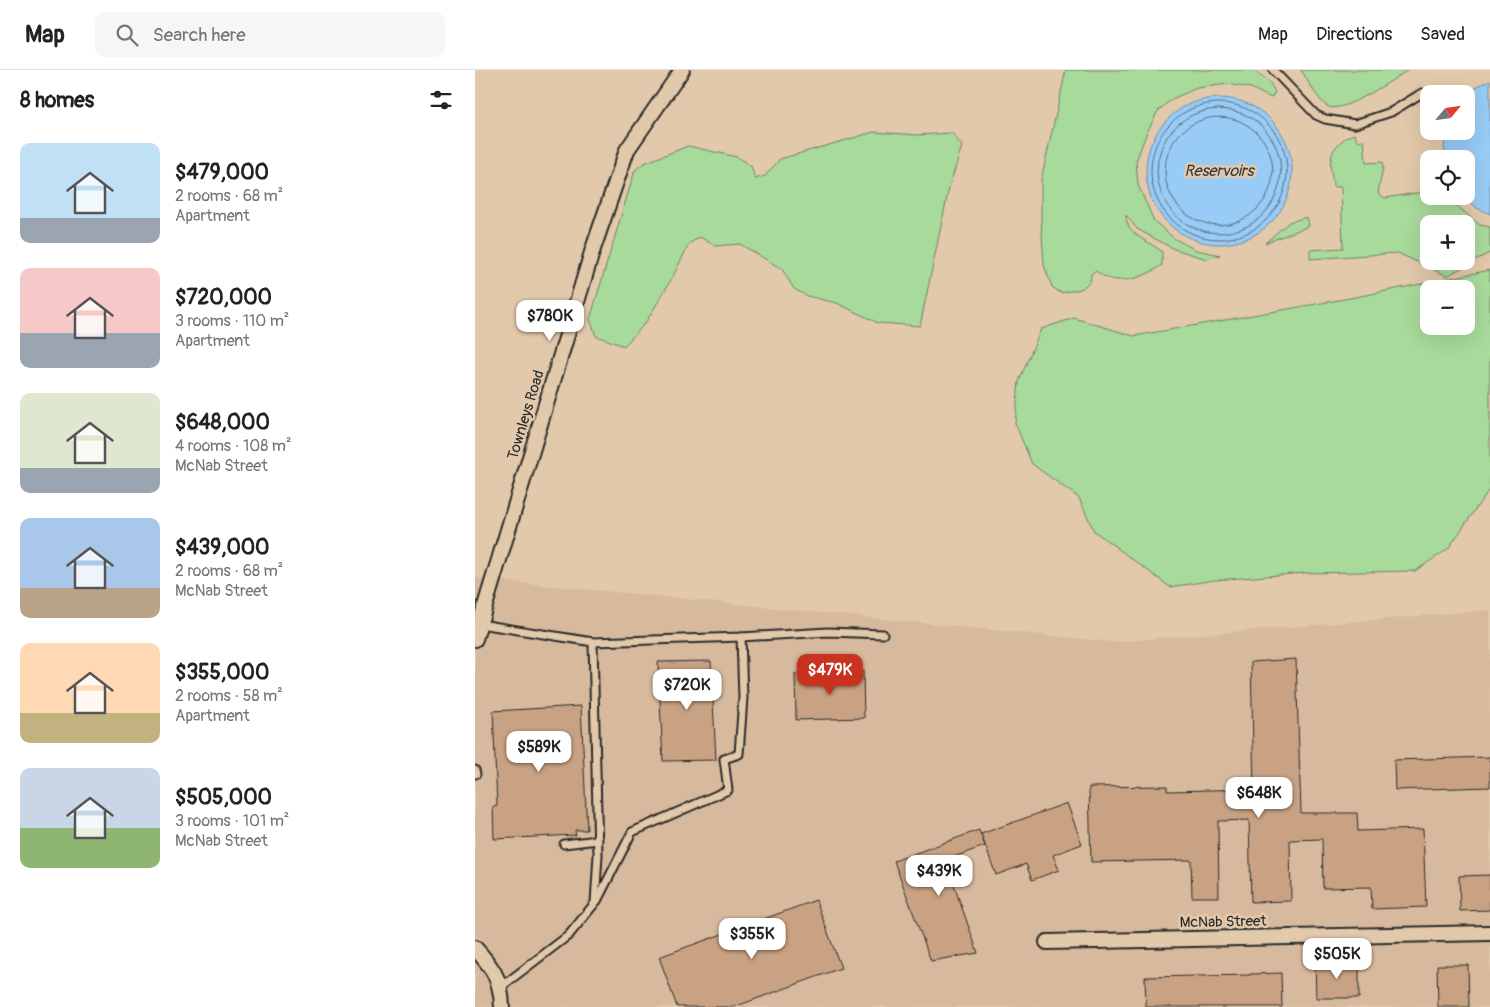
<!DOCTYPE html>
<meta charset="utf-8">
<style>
body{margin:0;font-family:Pangolin,sans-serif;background:#f6f6f6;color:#222;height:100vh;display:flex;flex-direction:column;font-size:19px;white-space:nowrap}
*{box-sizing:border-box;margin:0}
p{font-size:16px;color:#767676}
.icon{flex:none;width:28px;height:28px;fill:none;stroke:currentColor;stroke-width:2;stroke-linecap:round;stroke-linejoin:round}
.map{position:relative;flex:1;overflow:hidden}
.sheet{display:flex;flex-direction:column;background:#fff;width:475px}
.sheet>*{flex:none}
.needle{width:32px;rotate:61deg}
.fabs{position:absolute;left:945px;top:15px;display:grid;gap:10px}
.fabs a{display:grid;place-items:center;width:55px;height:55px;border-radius:10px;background:#fff;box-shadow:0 5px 20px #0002;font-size:25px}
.price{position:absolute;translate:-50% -42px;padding:0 11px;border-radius:10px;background:#fff;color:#222;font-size:16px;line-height:32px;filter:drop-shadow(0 1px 2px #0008)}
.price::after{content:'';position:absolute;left:50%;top:30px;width:15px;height:11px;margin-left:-8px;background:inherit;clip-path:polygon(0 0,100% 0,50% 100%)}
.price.current{background:#c8321e;color:#fff}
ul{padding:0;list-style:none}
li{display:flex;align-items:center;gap:15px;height:125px;padding:0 20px}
li span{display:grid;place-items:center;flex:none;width:140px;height:100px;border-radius:10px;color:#555}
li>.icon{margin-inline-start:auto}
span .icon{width:60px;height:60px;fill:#fffc;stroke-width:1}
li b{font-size:21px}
h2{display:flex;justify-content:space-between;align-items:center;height:60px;padding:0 20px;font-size:21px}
header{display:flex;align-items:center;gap:30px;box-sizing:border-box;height:70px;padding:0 25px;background:#fff;border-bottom:1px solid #e0e0e0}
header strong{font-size:24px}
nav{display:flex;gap:28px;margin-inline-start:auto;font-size:18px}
.search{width:350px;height:45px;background:#f6f6f6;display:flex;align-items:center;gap:12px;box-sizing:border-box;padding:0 18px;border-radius:10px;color:#767676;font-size:19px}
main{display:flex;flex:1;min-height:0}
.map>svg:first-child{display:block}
.built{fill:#d7ba9d}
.green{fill:#a8da9b;stroke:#6a8263;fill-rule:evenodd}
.water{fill:#98ccf6;stroke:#6c8ca5}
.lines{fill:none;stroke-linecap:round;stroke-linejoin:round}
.shore{stroke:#576b7c;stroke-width:1}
.building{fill:#c9a283;stroke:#2b2b2b}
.service-casing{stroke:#2b2b2b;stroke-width:11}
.minor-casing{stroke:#2b2b2b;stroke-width:18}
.service{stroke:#e3c9ab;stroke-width:7}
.minor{stroke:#e3c9ab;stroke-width:14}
.labels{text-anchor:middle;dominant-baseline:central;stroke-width:5;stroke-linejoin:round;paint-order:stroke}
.street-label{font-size:15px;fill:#2b2b2b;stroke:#e3c9ab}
.water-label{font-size:16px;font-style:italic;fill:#363b3f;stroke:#e3c9ab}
</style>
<header>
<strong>Map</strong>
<div class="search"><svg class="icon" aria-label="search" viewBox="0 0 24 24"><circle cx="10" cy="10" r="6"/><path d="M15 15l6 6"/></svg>Search here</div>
<nav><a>Map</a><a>Directions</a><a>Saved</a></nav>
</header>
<main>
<section class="sheet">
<h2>8 homes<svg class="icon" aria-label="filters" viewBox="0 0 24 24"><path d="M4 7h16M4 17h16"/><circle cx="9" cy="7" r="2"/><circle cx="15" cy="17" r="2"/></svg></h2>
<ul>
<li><span style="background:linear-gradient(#bfe0f5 75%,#9aa5b1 0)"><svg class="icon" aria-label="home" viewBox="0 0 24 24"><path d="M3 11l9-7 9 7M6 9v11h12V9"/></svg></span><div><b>$479,000</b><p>2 rooms · 68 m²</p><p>Apartment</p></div></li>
<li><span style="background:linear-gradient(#f6c9c9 65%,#9aa5b1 0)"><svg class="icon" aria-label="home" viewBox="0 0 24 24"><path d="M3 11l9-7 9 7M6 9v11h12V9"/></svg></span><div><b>$720,000</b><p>3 rooms · 110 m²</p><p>Apartment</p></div></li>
<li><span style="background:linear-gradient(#dfe7d0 75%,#9aa5b1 0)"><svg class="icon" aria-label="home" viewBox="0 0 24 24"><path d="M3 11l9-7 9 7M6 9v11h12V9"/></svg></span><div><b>$648,000</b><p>4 rooms · 108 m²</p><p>McNab Street</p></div></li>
<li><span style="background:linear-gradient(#a9c7e8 70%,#b9a48a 0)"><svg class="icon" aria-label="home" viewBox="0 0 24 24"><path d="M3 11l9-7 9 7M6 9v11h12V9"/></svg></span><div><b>$439,000</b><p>2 rooms · 68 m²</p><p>McNab Street</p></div></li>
<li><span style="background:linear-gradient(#ffd9b3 70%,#c2b280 0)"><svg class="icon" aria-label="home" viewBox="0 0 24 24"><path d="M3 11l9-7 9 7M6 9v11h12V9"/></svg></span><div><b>$355,000</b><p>2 rooms · 58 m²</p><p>Apartment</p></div></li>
<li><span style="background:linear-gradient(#c9d6e8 60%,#8fb573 0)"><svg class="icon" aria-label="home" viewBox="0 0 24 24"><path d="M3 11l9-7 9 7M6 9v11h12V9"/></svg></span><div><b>$505,000</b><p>3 rooms · 101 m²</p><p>McNab Street</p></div></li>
</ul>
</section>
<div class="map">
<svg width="1015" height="937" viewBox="0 0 1015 937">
<rect width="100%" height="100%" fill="#e3c9ab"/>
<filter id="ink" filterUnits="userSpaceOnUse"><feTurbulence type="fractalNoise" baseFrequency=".02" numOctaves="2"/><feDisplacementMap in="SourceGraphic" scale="10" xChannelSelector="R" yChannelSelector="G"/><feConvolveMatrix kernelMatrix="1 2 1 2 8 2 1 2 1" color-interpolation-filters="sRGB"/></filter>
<g filter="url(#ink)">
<!-- built -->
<path class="built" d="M 0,508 L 638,572 L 1015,540 L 1015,937 L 0,937 Z"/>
<!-- green -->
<g class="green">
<path d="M 591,0 L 778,0 L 795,13 L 800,22 L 796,28 L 776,18 L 753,14 L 722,18 L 697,29 L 683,41 L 672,62 L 661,91 L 663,115 L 679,151 L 700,169 L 721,180 L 745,185 L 732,189 L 699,179 L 662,159 L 651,145 C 651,166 674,170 687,182 L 687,195 C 672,206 649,215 630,207 C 627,205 624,203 620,201 L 616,204 L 615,212 L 606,219 L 586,223 L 577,217 L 569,195 L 566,149 L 566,110 Z"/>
<path d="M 826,0 L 933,0 C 919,9 869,43 854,37 C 844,33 832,9 826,0 Z"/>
<path d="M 399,62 L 444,65 L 477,63 L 487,76 L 474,118 L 445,256 L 403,253 L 362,233 L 332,226 L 319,219 L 307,199 L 265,174 L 240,176 L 225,167 L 214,174 L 196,210 L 171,252 L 149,276 L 121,266 L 115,249 L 160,100 L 169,93 L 213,76 L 262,87 L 276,96 L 280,109 L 290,106 L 305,89 Z"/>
<path d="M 880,64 L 882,71 L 889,70 L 891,93 L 907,92 L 908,98 L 903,123 L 910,128 L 954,121 L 954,126 L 970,126 L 1005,155 L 1015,157 L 1015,183 L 1000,190 L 972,206 L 923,183 L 835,189 L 835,180 L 868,178 L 866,117 L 858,117 C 858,109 854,97 856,89 C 857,77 870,66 880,64 ZM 954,154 L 991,154 L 991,191 L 954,191 Z"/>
<path d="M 832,147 L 834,156 L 790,173 L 814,152 Z"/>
<path d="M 1015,200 L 1015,418 L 973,479 L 940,501 L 830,503 L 740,510 L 695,517 L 619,461 L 604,428 L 557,394 L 540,353 L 544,311 L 566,259 L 599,248 L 659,266 L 881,227 ZM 954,219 L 991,219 L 991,256 L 954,256 Z"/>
</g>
<!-- water -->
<g class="water">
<path d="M 1015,10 L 1015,144 L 1002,138 L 989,126 L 991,126 L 991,89 L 971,89 L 969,77 L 972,61 L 991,61 L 991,26 L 1003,16 Z"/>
<circle cx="744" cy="101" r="73"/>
</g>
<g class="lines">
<!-- shore -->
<g class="shore">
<circle cx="744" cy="101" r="68"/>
<circle cx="744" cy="101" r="62"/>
<circle cx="744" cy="101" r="54"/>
</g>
</g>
<!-- building -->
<g class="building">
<path d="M 821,589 L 826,743 L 882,743 L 883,761 L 948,759 L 951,837 L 897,839 L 896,817 L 848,818 L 847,769 L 815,770 L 816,831 L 776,832 L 774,750 L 743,751 L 744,827 L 717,827 L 716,790 L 616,792 L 614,717 L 692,716 L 692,721 L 779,719 L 776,592 Z"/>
<path d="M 236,591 L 241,690 L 188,691 L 183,592 Z"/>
<path d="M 388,601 L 389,648 L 321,650 L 320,604 Z"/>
<path d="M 106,636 L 112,760 L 100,760 L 101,765 L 19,769 L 18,737 L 22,736 L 18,641 Z"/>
<path d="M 1015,687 L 1015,717 L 920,720 L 919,690 Z"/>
<path d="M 592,733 L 607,774 L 578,785 L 584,800 L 557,810 L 551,794 L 521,805 L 506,764 Z"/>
<path d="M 504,760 L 510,776 L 470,790 L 503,883 L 456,891 L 419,791 Z"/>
<path d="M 1015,805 L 1015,840 L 985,841 L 984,806 Z"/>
<path d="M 341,830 L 366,898 L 259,937 L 202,937 L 184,887 Z"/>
<path d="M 884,891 L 884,928 L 841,928 L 840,892 Z"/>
<path d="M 962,895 L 993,895 L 994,937 L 963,937 Z"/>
<path d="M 806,903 L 807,937 L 671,937 L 670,907 L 775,905 L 775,904 Z"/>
</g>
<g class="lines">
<defs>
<g id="service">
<path d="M 798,0 L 841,45 L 850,49 L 880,54 L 916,42 L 947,23"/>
<path d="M 5,554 L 118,572 L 266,567 L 353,562 L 408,564"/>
<path d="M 0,700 L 1,704"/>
<path d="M 89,774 L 123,770"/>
<path d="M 122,831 L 157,762 L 253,720 L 249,689 L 264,684 L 268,628 L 266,567"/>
<path d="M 26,917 L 94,865 L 120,833 L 123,785 L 118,572"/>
</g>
<g id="minor">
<path d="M 0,569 L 118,179 L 152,80 L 207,0"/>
<path d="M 572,872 L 1015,863"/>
<path d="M 0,878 C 18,898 26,909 27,937"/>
</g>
</defs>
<!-- service casing -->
<use href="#service" class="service-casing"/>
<!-- minor casing -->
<use href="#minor" class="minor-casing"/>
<!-- service -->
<use href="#service" class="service"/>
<!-- minor -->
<use href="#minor" class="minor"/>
</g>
</g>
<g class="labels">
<!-- street labels -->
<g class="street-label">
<text transform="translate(51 345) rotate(-73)">Townleys Road</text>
<text transform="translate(748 852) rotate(-1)">McNab Street</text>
</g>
<!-- water labels -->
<g class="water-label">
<text x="744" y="101">Reservoirs</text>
</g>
</g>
</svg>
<div class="fabs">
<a><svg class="needle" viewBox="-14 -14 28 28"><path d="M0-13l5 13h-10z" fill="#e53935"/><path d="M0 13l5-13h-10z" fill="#767676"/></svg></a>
<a><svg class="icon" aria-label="locate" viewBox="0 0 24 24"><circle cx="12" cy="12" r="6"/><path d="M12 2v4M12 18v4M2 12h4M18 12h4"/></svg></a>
<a>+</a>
<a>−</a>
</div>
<b class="price" style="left:75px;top:272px">$780K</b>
<b class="price current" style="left:355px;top:626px">$479K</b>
<b class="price" style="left:212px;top:641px">$720K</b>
<b class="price" style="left:64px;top:703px">$589K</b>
<b class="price" style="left:784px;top:749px">$648K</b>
<b class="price" style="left:464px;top:827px">$439K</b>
<b class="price" style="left:277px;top:890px">$355K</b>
<b class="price" style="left:862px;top:910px">$505K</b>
</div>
</main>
